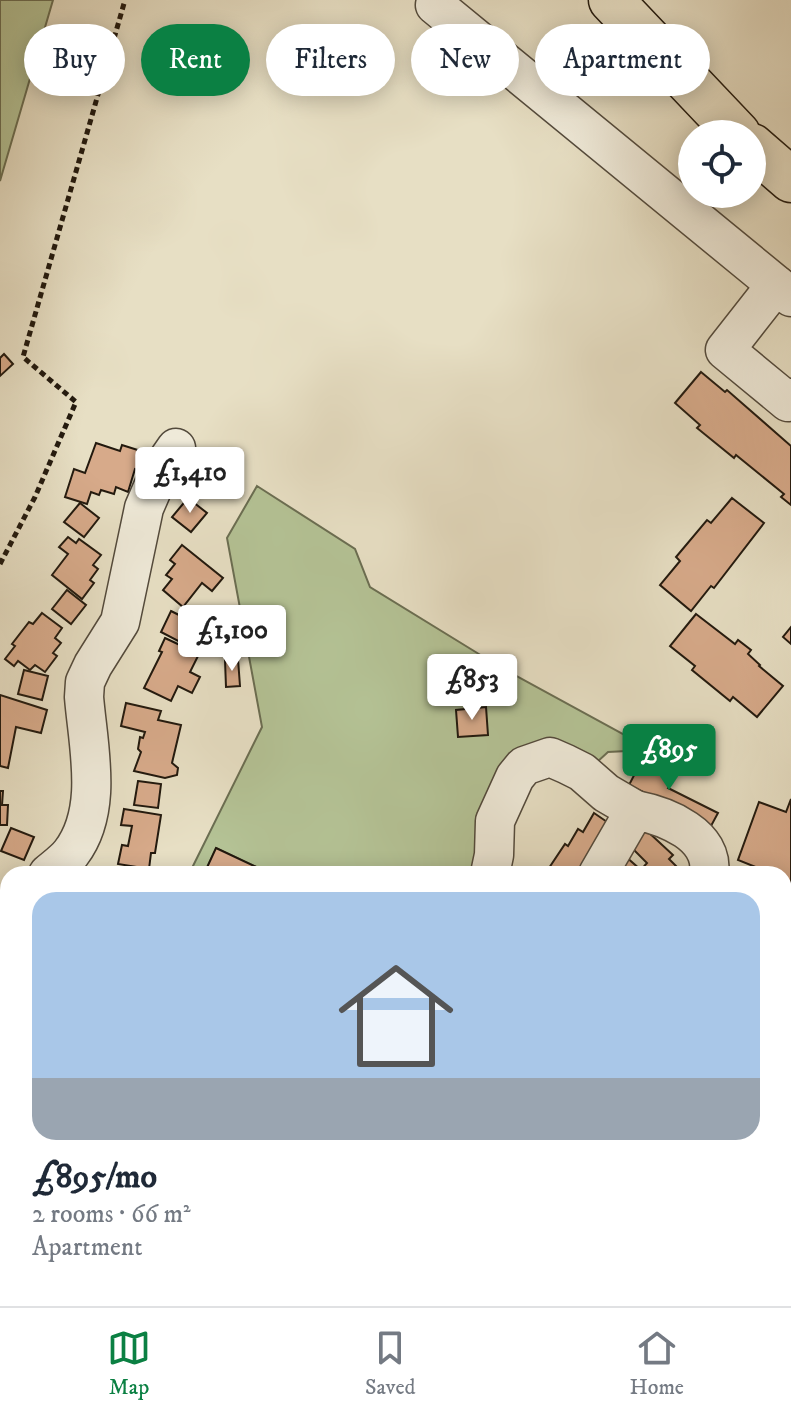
<!DOCTYPE html>
<meta charset="utf-8">
<style>
body{margin:0;font-family:"IM FELL DW Pica",serif;background:#f6f6f7;color:#1f2937;height:100vh;display:flex;flex-direction:column;font-size:30px;white-space:nowrap}
*{box-sizing:border-box;margin:0}
p{font-size:26px;color:#747a83}
.icon{flex:none;width:44px;height:44px;fill:none;stroke:currentColor;stroke-width:2;stroke-linecap:round;stroke-linejoin:round}
.map{position:relative;flex:1;overflow:hidden}
.sheet{position:absolute;left:0px;top:866px;width:792px;height:440px;display:flex;flex-direction:column;background:#fff;border-radius:24px 24px 0 0;box-shadow:0 4px 20px #0003}
.sheet>*{flex:none}
.guide{position:absolute;left:24px;top:24px;width:744px;height:72px;display:flex;gap:16px}
.buttons{position:absolute;left:678px;top:120px;display:grid;gap:16px}
.buttons a{display:grid;place-items:center;width:88px;height:88px;border-radius:50%;background:#fff;box-shadow:0 4px 20px #0003;font-size:40px}
.price{position:absolute;translate:-50% -68px;padding:0 18px;border-radius:8px;background:#fff;color:#222;font-size:26px;line-height:52px;filter:drop-shadow(0 2px 4px #0008)}
.price::after{content:'';position:absolute;left:50%;top:48px;width:24px;height:18px;margin-left:-12px;background:inherit;clip-path:polygon(0 0,100% 0,50% 100%)}
.price.on{background:#0b8043;color:#fff}
ul{padding:0;list-style:none}
li{display:grid;align-content:center;gap:16px;height:424px;padding:0 32px}
li+li{border-top:2px solid #e0e1e3}
li span{display:grid;place-items:center;height:248px;border-radius:24px;color:#555}
li>.icon{margin-inline-start:auto}
span .icon{width:144px;height:144px;fill:#fffc;stroke-width:1}
li b{font-size:34px}
.tag{padding:0 28px;border-radius:36px;background:#fff;box-shadow:0 4px 20px #0003;font-size:28px;line-height:72px}
.tag.on{background:#0b8043;color:#fff}
.tab-bar{display:flex;justify-content:space-around;align-items:center;height:112px;border-top:2px solid #e0e1e3;background:#fff;font-size:22px;color:#747a83}
.tab-bar a{display:grid;justify-items:center;gap:4px}
.tab-bar .on{color:#0b8043}
.map>svg:first-child{display:block}
.green{fill:#b4c295;stroke:#6b6e52;stroke-width:2}
.building{fill:#d7aa8a;stroke:#22190e;stroke-width:2}
.lines{fill:none;stroke-linecap:round;stroke-linejoin:round}
.minor-casing{stroke:#534a3c;stroke-width:41}
.major-casing{stroke:#22190e;stroke-width:47}
.path{stroke:#22190e;stroke-width:5;stroke-dasharray:6 4;stroke-linecap:butt}
.minor{stroke:#efead9;stroke-width:38}
.major{stroke:#e7dfc4;stroke-width:44}
</style>
<div class="map">
<svg width="791" height="1306" viewBox="0 0 791 1306">
<rect width="100%" height="100%" fill="#e7dfc4"/>
<filter id="stains"><feTurbulence type="fractalNoise" baseFrequency=".0025" numOctaves="4"/><feColorMatrix values="0 0 0 0 .2 0 0 0 0 .09 0 0 0 0 .02 0 0 0 .5 -.17"/></filter>
<radialGradient id="worn" r=".72"><stop offset=".6" stop-color="#630" stop-opacity="0"/><stop offset="1" stop-color="#630" stop-opacity=".3"/></radialGradient>
<!-- green -->
<g class="green">
<path d="M 0,0 L 53,0 L 0,181 Z"/>
<path d="M 257,486 L 355,549 L 370,587 L 500,667 L 634,740 L 627,751 L 608,752 L 596,763 L 553,748 L 482,874 L 271,874 L 216,848 L 204,874 L 189,874 L 262,727 L 227,538 Z"/>
<path d="M 45,1298 L 110,1298 L 107,1306 L 43,1306 Z"/>
</g>
<!-- building -->
<g class="building">
<path d="M 4,354 L 13,364 L 0,376 L 0,358 Z"/>
<path d="M 701,372 L 725,392 L 727,390 L 791,446 L 791,505 L 781,497 L 784,494 L 736,455 L 734,458 L 697,428 L 700,425 L 675,403 Z"/>
<path d="M 96,443 L 120,451 L 122,445 L 147,453 L 141,471 L 135,469 L 128,492 L 116,487 L 114,494 L 101,490 L 99,495 L 91,492 L 87,504 L 65,497 L 74,469 L 85,473 Z"/>
<path d="M 188,498 L 207,513 L 191,532 L 172,517 Z"/>
<path d="M 732,498 L 764,523 L 714,588 L 711,586 L 691,611 L 660,585 L 680,561 L 676,557 L 707,520 L 711,523 Z"/>
<path d="M 80,503 L 99,518 L 84,537 L 64,522 Z"/>
<path d="M 68,537 L 76,543 L 79,539 L 101,555 L 93,565 L 98,569 L 90,580 L 94,583 L 82,599 L 52,575 L 68,554 L 59,547 Z"/>
<path d="M 182,545 L 223,578 L 212,591 L 202,583 L 183,607 L 163,590 L 172,579 L 166,575 L 175,564 L 170,560 Z"/>
<path d="M 67,590 L 86,605 L 71,624 L 52,609 Z"/>
<path d="M 171,611 L 193,622 L 182,643 L 161,632 Z"/>
<path d="M 42,613 L 62,628 L 55,638 L 61,643 L 53,653 L 57,656 L 45,672 L 35,665 L 30,670 L 18,661 L 14,666 L 5,659 L 15,646 L 12,644 L 29,622 L 33,624 Z"/>
<path d="M 696,614 L 735,644 L 738,640 L 751,650 L 748,654 L 760,665 L 759,666 L 783,686 L 757,717 L 733,697 L 730,701 L 692,670 L 695,666 L 670,646 Z"/>
<path d="M 791,627 L 791,644 L 783,637 Z"/>
<path d="M 165,638 L 199,654 L 190,672 L 200,677 L 192,693 L 178,686 L 171,701 L 144,688 L 162,652 L 159,651 Z"/>
<path d="M 238,659 L 240,686 L 226,687 L 225,660 Z"/>
<path d="M 24,670 L 48,676 L 42,700 L 18,694 Z"/>
<path d="M 0,695 L 47,710 L 41,733 L 16,727 L 8,768 L 0,766 Z"/>
<path d="M 126,703 L 161,711 L 158,720 L 181,725 L 172,763 L 178,768 L 177,775 L 165,778 L 134,771 L 141,752 L 138,749 L 140,737 L 143,738 L 145,732 L 121,726 Z"/>
<path d="M 486,707 L 488,735 L 458,737 L 456,710 Z"/>
<path d="M 642,760 L 674,776 L 668,788 L 718,813 L 711,826 L 629,785 Z"/>
<path d="M 138,781 L 161,784 L 158,808 L 134,805 Z"/>
<path d="M 0,791 L 3,791 L 2,805 L 8,805 L 7,825 L 0,825 Z"/>
<path d="M 791,799 L 791,900 L 784,897 L 784,874 L 773,874 L 738,860 L 759,802 L 786,812 Z"/>
<path d="M 124,809 L 161,815 L 155,853 L 151,853 L 149,869 L 118,864 L 122,845 L 128,846 L 132,826 L 121,825 Z"/>
<path d="M 594,813 L 613,826 L 594,874 L 545,874 L 565,844 L 568,846 L 578,829 L 583,832 Z"/>
<path d="M 11,828 L 34,837 L 24,860 L 1,851 Z"/>
<path d="M 646,830 L 673,855 L 669,859 L 684,874 L 609,874 L 625,856 L 641,870 L 647,863 L 631,847 Z"/>
<path d="M 216,848 L 271,874 L 204,874 Z"/>
<path d="M 0,1024 L 8,1026 L 8,1050 L 0,1048 Z"/>
<path d="M 0,1053 L 8,1055 L 8,1111 L 0,1109 Z"/>
<path d="M 0,1240 L 8,1243 L 8,1252 L 0,1272 Z"/>
<path d="M 119,1298 L 153,1298 L 149,1306 L 115,1306 Z"/>
<path d="M 163,1298 L 180,1298 L 189,1302 L 187,1306 L 159,1306 Z"/>
<path d="M 504,1298 L 601,1298 L 598,1306 L 522,1306 Z"/>
<path d="M 647,1298 L 771,1298 L 779,1306 L 655,1306 Z"/>
</g>
<g class="lines">
<defs>
<g id="minor">
<path d="M 437,0 L 435,5 L 791,297"/>
<path d="M 776,285 L 725,350 L 788,402 L 791,398"/>
<path d="M 48,874 C 56,867 65,861 71,853 C 104,810 88,746 84,697 L 85,682 L 93,665 L 120,622 L 144,508 L 160,471 L 176,448"/>
<path d="M 490,874 L 494,855 L 495,821 L 515,777 L 524,766 L 550,757 L 566,764 L 582,772 L 606,793 L 635,810"/>
<path d="M 598,874 L 635,810 C 666,816 715,835 709,874"/>
<path d="M 0,921 L 8,913"/>
<path d="M 784,1116 L 791,1121"/>
<path d="M 0,1159 L 8,1163"/>
<path d="M 784,1228 L 791,1243"/>
<path d="M 310,1298 L 325,1306"/>
<path d="M 430,1298 L 443,1306"/>
<path d="M 97,1306 L 100,1298"/>
</g>
<g id="major">
<path d="M 611,0 L 738,134"/>
<path d="M 752,146 L 791,180"/>
</g>
</defs>
<!-- minor casing -->
<use href="#minor" class="minor-casing"/>
<!-- major casing -->
<use href="#major" class="major-casing"/>
<!-- path -->
<path class="path" d="M 0,564 L 35,497 L 76,402 L 23,357 L 125,0"/>
<!-- minor -->
<use href="#minor" class="minor"/>
<!-- major -->
<use href="#major" class="major"/>
</g>
<rect width="100%" height="100%" filter="url(#stains)"/>
<rect width="100%" height="100%" fill="url(#worn)"/>
</svg>
<div class="buttons">
<a><svg class="icon" aria-label="locate" viewBox="0 0 24 24"><circle cx="12" cy="12" r="6"/><path d="M12 2v4M12 18v4M2 12h4M18 12h4"/></svg></a>
</div>
<b class="price" style="left:190px;top:515px">£1,410</b>
<b class="price" style="left:232px;top:673px">£1,100</b>
<b class="price" style="left:472px;top:722px">£853</b>
<b class="price on" style="left:669px;top:792px">£895</b>
<div class="guide">
<a class="tag">Buy</a>
<a class="tag on">Rent</a>
<a class="tag">Filters</a>
<a class="tag">New</a>
<a class="tag">Apartment</a>
</div>
<section class="sheet">
<ul>
<li><span style="background:linear-gradient(#a9c7e8 75%,#9aa5b1 0)"><svg class="icon" aria-label="home" viewBox="0 0 24 24"><path d="M3 11l9-7 9 7M6 9v11h12V9"/></svg></span><div><b>£895/mo</b><p>2 rooms · 66 m²</p><p>Apartment</p></div></li>
</ul>
</section>
</div>
<nav class="tab-bar">
<a class="on"><svg class="icon" aria-label="map" viewBox="0 0 24 24"><path d="M3 6l6-2 6 2 6-2v14l-6 2-6-2-6 2zM9 4v14M15 6v14"/></svg>Map</a>
<a><svg class="icon" aria-label="saved" viewBox="0 0 24 24"><path d="M7 4h10v16l-5-4-5 4z"/></svg>Saved</a>
<a><svg class="icon" aria-label="home" viewBox="0 0 24 24"><path d="M3 11l9-7 9 7M6 9v11h12V9"/></svg>Home</a>
</nav>
